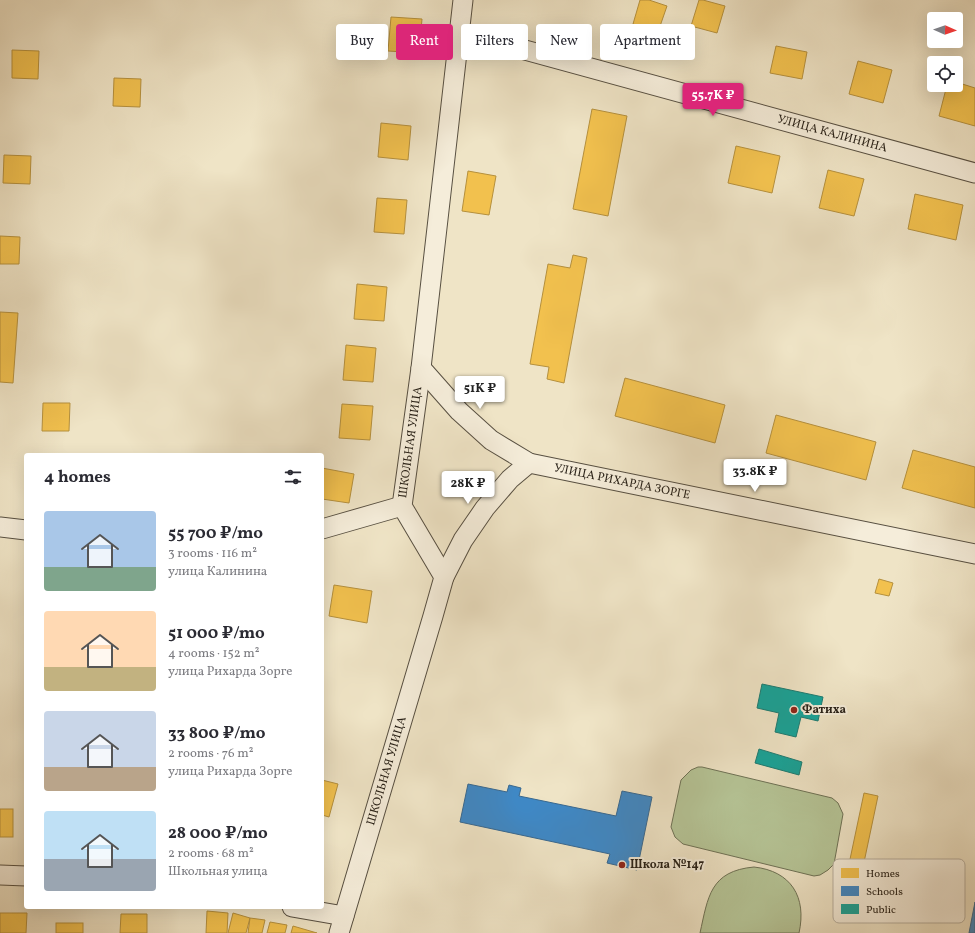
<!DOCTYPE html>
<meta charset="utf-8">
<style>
body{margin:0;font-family:Vollkorn,serif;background:#f7f7f7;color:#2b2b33;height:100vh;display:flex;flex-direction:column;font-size:15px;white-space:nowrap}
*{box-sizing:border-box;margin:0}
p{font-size:13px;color:#7c7c81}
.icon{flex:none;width:22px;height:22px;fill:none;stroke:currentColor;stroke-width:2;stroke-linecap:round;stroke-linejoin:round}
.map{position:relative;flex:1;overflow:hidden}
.sheet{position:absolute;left:24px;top:453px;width:300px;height:456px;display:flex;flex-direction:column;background:#fff;border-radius:4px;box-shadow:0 4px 16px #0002}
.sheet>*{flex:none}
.hud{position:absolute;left:336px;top:24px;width:380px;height:36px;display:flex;gap:8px}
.needle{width:26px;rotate:92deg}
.buttons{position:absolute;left:927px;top:12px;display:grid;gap:8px}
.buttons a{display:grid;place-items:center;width:36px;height:36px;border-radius:4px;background:#fff;box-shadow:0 4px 16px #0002;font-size:20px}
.price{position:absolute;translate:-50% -34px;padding:0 9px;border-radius:4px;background:#fff;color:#222;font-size:13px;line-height:26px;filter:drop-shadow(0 1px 2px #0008)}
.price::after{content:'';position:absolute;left:50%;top:24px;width:12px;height:9px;margin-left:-6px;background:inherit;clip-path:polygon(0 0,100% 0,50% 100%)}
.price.current{background:#db2777;color:#fff}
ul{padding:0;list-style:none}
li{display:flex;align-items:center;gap:12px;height:100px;padding:0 20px}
li span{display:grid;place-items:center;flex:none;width:112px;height:80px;border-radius:4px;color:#555}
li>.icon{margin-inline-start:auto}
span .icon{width:48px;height:48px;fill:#fffc;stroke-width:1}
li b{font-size:17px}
h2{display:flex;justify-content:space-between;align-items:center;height:48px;padding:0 20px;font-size:17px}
.chip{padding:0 14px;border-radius:4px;background:#fff;box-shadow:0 4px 16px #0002;font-size:14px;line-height:36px}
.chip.current{background:#db2777;color:#fff}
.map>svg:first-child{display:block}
.green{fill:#b6c597;stroke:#6e7256}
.homes{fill:#f2c14e;stroke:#b5903d}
.schools{fill:#3f88c5;stroke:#386890}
.public{fill:#17a398;stroke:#1c7b71}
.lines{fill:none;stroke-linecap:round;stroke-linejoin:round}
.minor-casing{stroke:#585042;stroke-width:21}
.minor{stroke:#f5edda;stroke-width:19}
.poi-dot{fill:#8f2418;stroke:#f5edda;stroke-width:1.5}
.labels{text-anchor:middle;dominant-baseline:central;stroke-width:4;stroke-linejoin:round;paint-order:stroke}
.street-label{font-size:12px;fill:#261f16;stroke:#f5edda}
.poi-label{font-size:12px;font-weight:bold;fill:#261f16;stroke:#f5edda;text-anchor:start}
.key{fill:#f5edda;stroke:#b7af9f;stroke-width:1}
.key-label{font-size:11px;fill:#261f16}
</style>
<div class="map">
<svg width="975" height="933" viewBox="0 0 975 933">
<rect width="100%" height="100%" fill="#efe4c6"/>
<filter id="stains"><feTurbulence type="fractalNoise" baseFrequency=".005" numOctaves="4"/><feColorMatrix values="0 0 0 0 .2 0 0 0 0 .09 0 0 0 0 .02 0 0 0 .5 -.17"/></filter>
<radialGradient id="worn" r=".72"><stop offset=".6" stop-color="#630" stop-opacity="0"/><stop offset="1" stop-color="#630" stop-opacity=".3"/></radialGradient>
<!-- green -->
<g class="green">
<path d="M 698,767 L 702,767 L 832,798 L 838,803 L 843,814 L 834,864 L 828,870 L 820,875 L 814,876 L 683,844 L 675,837 L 671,827 L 681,780 L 691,770 Z"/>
<path d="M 754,867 C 791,871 807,897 799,933 L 700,933 C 708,897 710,871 754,867 Z"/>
</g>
<!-- homes -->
<g class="homes">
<path d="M 640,0 L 649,0 L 667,6 L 658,32 L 633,24 Z"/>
<path d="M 699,0 L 703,0 L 725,6 L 717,33 L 691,26 Z"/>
<path d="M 391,17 L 422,19 L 419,53 L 388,51 Z"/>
<path d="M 776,46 L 807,52 L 802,79 L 770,73 Z"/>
<path d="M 12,50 L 39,51 L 38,79 L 12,78 Z"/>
<path d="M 858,61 L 892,70 L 883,103 L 849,94 Z"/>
<path d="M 114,78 L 141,79 L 140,107 L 113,106 Z"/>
<path d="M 956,82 L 975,88 L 975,126 L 939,116 L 947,85 L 956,85 Z"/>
<path d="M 592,109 L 627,116 L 608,216 L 573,209 Z"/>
<path d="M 381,123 L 411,126 L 408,160 L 378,157 Z"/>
<path d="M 736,146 L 780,156 L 772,193 L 728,183 Z"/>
<path d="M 4,155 L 31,156 L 30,184 L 3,183 Z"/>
<path d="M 828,170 L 864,179 L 854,216 L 819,208 Z"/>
<path d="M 468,171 L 496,176 L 489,215 L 462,211 Z"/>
<path d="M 915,194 L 963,205 L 956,240 L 908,229 Z"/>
<path d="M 377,198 L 407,200 L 404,234 L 374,232 Z"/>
<path d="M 0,236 L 20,237 L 19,264 L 0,264 Z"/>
<path d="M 573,255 L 587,258 L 564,383 L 547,379 L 549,367 L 530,364 L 548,264 L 570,268 Z"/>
<path d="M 357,284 L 387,287 L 384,321 L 354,319 Z"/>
<path d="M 0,312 L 18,313 L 13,383 L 0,382 Z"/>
<path d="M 346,345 L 376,348 L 373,382 L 343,380 Z"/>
<path d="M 625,378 L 725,405 L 715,443 L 615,416 Z"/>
<path d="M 43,403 L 70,403 L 69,431 L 42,431 Z"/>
<path d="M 342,404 L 373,406 L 370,440 L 339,438 Z"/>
<path d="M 776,415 L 876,442 L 866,480 L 766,453 Z"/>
<path d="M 913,450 L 975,467 L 975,508 L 902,488 Z"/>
<path d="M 322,468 L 354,474 L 349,503 L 322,499 Z"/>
<path d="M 879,579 L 893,583 L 889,596 L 875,593 Z"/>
<path d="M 334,585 L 372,591 L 367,623 L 329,616 Z"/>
<path d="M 322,780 L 338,784 L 329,817 L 322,815 Z"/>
<path d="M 864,793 L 878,796 L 859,886 L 845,883 Z"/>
<rect x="0" y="809" width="13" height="28"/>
<path d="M 207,911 L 228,913 L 227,933 L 206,933 Z"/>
<path d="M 0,913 L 27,913 L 26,933 L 0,933 Z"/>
<path d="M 233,913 L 250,918 L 246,933 L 228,933 Z"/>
<path d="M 121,914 L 147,914 L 147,933 L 120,933 Z"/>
<path d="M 250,918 L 265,920 L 262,933 L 248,933 Z"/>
<path d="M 270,922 L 287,925 L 285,933 L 267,933 Z"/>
<rect x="56" y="923" width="27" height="10"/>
<path d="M 293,926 L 317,933 L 291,933 Z"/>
</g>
<!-- schools -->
<g class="schools">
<path d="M 468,784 L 507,792 L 509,785 L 521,788 L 519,796 L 616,816 L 622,791 L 652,797 L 637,870 L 607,863 L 610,854 L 460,822 Z"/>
<path d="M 975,902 L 975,933 L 969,933 Z"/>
</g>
<!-- public -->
<g class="public">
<path d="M 762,684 L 823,697 L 818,721 L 801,717 L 796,737 L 775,732 L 779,713 L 757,708 Z"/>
<path d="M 759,749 L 802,762 L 799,775 L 755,763 Z"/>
</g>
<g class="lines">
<defs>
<g id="minor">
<path id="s1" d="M 459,32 L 975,173"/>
<path id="s2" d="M 421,368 L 459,411 L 491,440 L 529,463 L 975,554"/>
<path d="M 0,527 L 26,530"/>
<path d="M 322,529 L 402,506"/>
<path d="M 444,577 L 463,540 L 485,508 L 510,479 L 529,463"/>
<path d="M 0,875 L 26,876"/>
<path d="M 292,907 L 344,916"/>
<path id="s3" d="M 339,933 L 433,616 L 444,577 L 402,506 L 421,368 L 463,0"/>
</g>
</defs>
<!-- minor casing -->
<use href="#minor" class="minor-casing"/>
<!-- minor -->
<use href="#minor" class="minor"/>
</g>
<!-- markers -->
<g class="poi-dot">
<circle cx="794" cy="710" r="4"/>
<circle cx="622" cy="865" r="4"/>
</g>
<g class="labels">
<!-- street labels -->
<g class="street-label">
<text stroke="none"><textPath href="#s1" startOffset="387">УЛИЦА КАЛИНИНА</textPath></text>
<text stroke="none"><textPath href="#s3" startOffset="518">ШКОЛЬНАЯ УЛИЦА</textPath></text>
<text stroke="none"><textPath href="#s2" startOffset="240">УЛИЦА РИХАРДА ЗОРГЕ</textPath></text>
<text stroke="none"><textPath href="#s3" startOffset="169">ШКОЛЬНАЯ УЛИЦА</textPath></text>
</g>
<!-- poi labels -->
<g class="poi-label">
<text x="802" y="710">Фатиха</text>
<text x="630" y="865">Школа №147</text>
</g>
</g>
<!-- legend -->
<rect x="833" y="859" width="132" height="64" rx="6" class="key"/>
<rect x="841" y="868" width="18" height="10" fill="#f2c14e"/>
<rect x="841" y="886" width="18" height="10" fill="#3f88c5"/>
<rect x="841" y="904" width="18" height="10" fill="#17a398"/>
<g class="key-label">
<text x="866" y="877">Homes</text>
<text x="866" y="895">Schools</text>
<text x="866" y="913">Public</text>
</g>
<rect width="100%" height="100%" filter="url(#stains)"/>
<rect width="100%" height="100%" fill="url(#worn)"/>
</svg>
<div class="buttons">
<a><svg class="needle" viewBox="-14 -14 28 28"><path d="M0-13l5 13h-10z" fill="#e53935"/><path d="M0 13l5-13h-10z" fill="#7c7c81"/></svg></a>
<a><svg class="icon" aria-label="locate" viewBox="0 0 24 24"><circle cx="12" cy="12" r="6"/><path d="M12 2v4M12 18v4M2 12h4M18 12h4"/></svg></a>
</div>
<b class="price current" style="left:713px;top:117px">55.7K ₽</b>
<b class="price" style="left:480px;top:410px">51K ₽</b>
<b class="price" style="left:755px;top:493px">33.8K ₽</b>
<b class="price" style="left:468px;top:505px">28K ₽</b>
<div class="hud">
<a class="chip">Buy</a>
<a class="chip current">Rent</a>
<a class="chip">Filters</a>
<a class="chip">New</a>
<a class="chip">Apartment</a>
</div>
<section class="sheet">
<h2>4 homes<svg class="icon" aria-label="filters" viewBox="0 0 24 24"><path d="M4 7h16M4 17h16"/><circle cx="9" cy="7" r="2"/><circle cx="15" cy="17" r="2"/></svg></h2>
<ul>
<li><span style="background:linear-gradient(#a9c7e8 70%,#7fa58c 0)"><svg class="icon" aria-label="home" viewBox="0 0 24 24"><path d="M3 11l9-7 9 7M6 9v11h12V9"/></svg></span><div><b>55 700 ₽/mo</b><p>3 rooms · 116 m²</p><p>улица Калинина</p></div></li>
<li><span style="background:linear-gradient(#ffd9b3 70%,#c2b280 0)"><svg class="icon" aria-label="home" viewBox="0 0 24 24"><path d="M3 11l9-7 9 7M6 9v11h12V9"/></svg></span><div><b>51 000 ₽/mo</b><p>4 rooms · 152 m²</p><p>улица Рихарда Зорге</p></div></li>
<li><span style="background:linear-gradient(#c9d6e8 70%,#b9a48a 0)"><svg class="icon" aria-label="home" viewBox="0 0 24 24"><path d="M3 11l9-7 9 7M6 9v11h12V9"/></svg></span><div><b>33 800 ₽/mo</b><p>2 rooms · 76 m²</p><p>улица Рихарда Зорге</p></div></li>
<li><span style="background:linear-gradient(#bfe0f5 60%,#9aa5b1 0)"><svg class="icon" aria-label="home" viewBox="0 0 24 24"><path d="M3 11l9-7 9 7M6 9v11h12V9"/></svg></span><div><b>28 000 ₽/mo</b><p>2 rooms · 68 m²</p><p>Школьная улица</p></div></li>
</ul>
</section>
</div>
